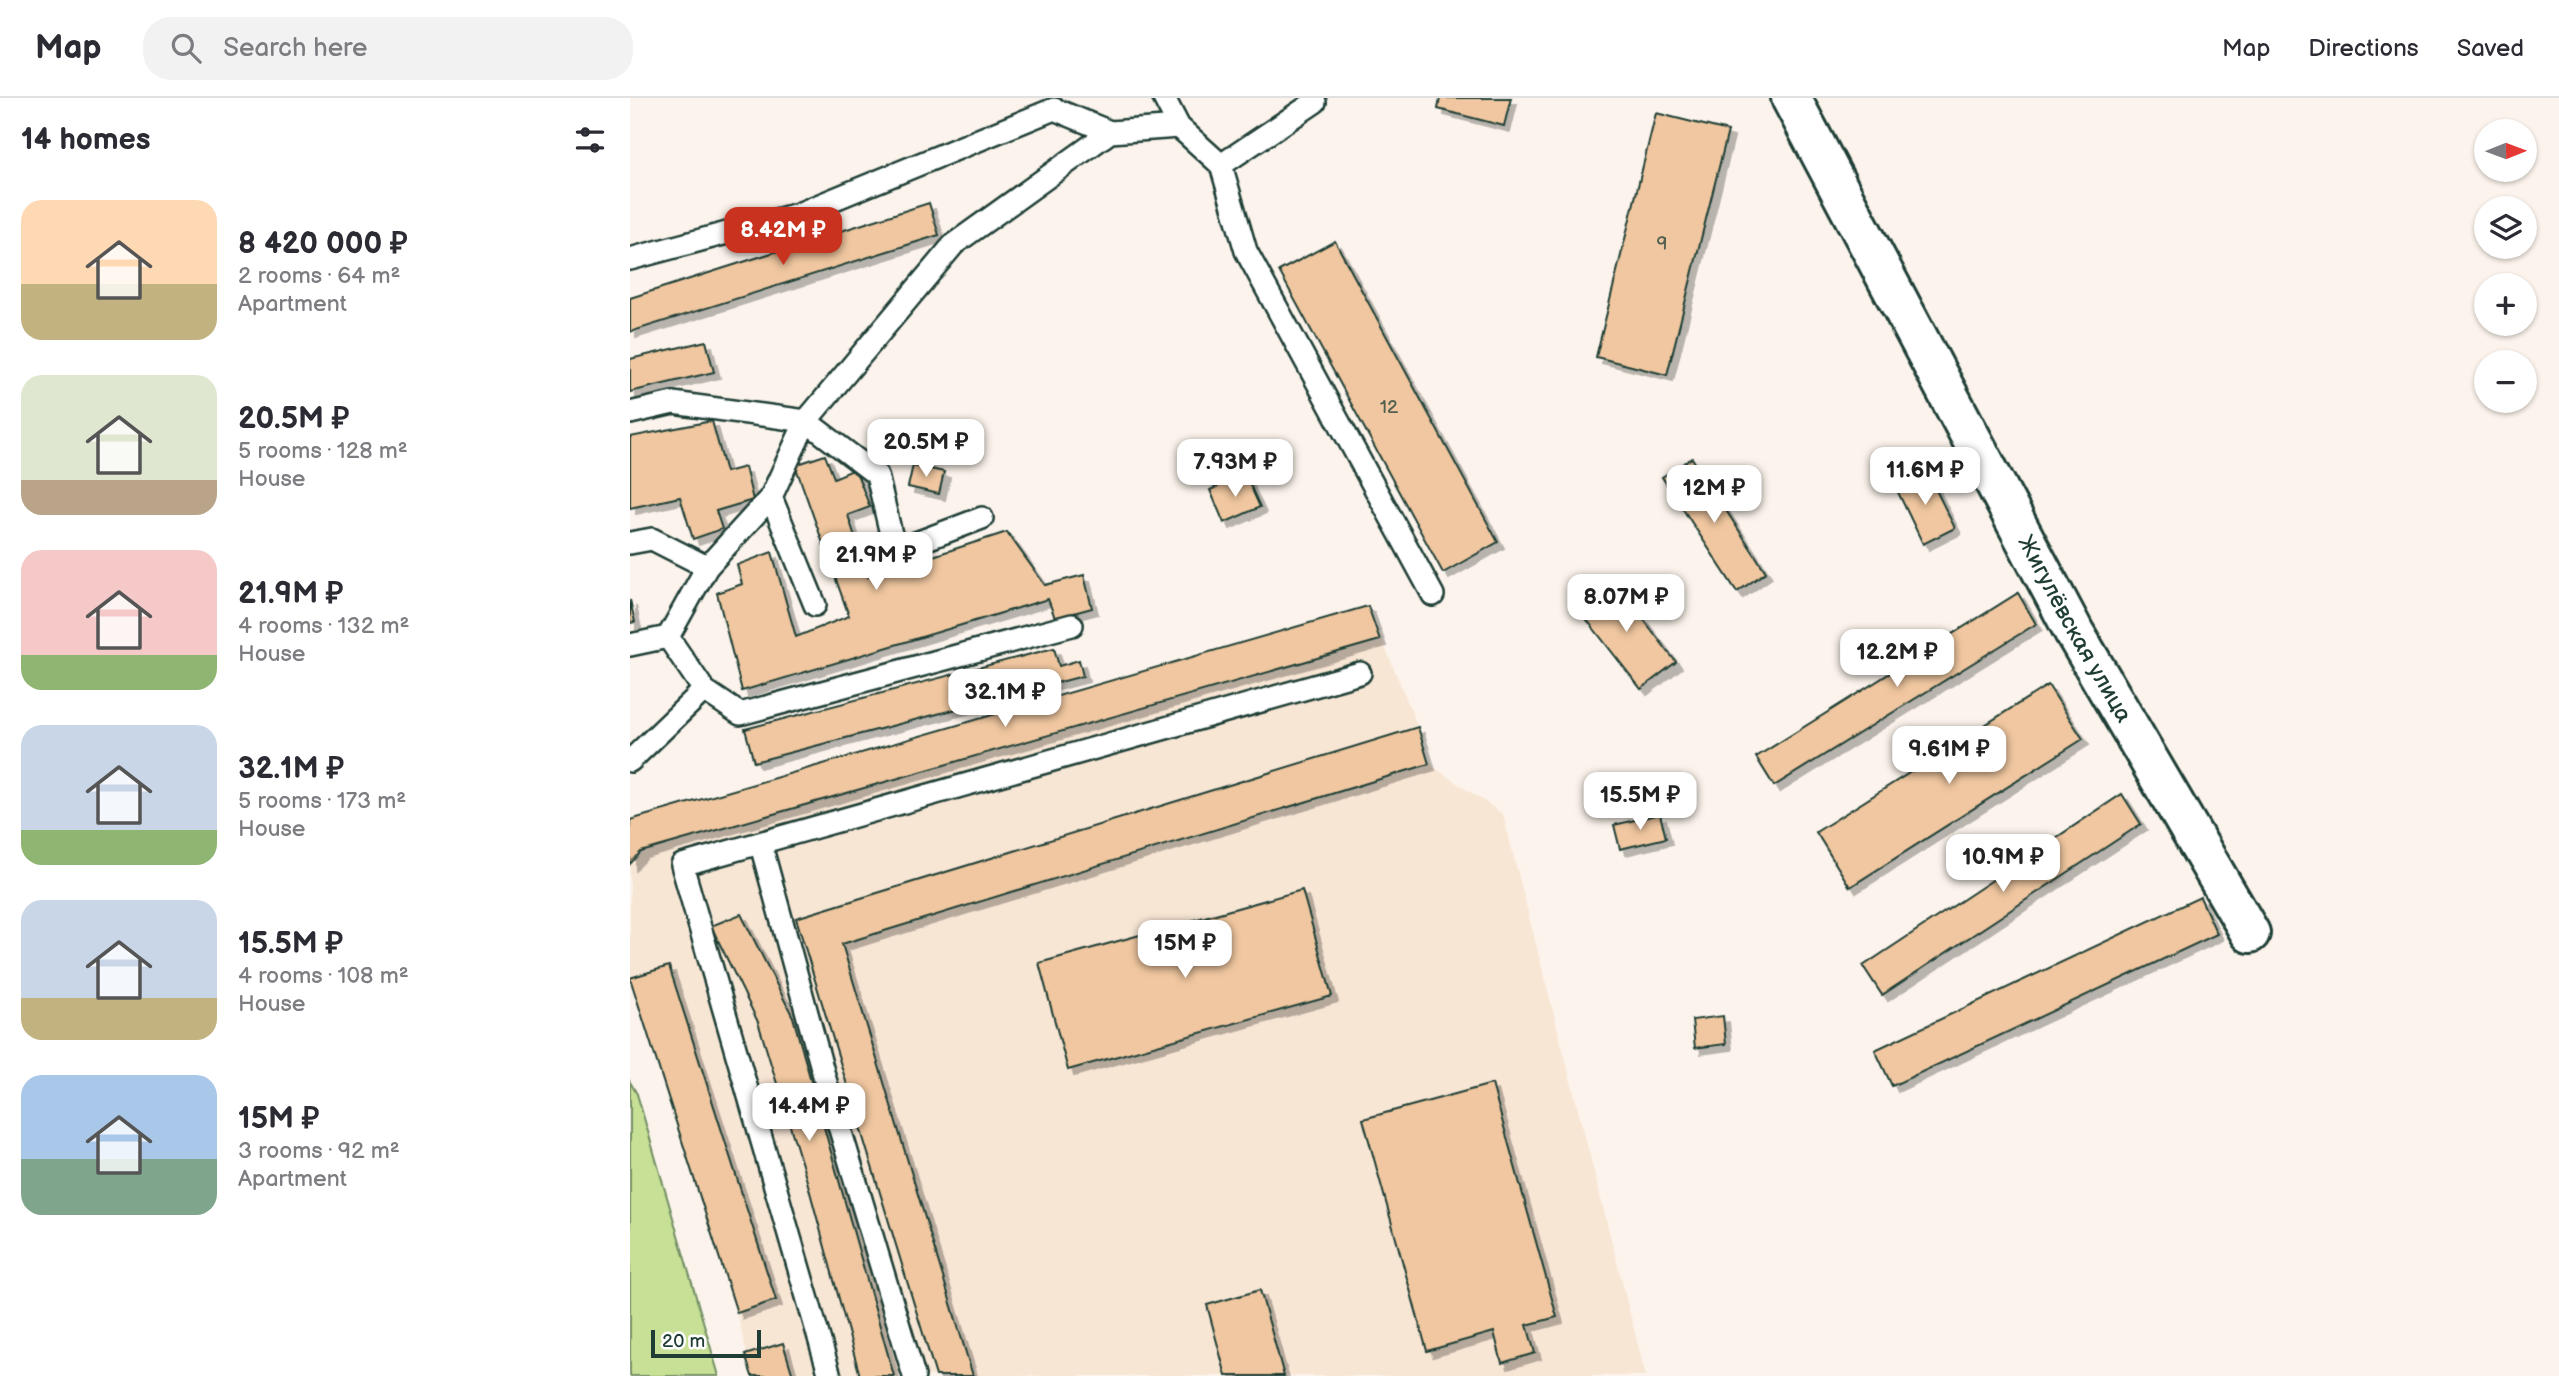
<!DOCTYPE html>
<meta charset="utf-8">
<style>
body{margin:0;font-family:"Balsamiq Sans",sans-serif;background:#f2f2f3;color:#2b2b33;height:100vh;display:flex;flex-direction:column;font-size:26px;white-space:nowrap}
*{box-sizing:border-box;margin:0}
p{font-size:23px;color:#7c7c81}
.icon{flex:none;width:38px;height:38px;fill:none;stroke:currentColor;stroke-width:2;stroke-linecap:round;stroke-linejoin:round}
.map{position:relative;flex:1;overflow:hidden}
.details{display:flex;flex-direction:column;background:#fff;width:630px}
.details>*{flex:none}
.needle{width:46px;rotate:89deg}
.fabs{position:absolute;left:1844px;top:21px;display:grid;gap:14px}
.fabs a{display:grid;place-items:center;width:63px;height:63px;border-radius:50%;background:#fff;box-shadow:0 2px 5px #0004;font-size:35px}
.scale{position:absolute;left:21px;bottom:18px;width:110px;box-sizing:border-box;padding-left:7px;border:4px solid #1f3d34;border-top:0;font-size:19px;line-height:24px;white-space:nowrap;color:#1f3d34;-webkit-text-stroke:5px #fff;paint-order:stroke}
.price{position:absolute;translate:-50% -60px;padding:0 16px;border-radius:14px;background:#fff;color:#222;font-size:23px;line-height:46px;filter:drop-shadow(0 2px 4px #0008)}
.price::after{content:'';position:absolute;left:50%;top:42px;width:21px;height:16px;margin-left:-10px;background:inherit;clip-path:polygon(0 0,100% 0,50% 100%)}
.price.current{background:#c8321e;color:#fff}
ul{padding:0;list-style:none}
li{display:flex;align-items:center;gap:21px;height:175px;padding:0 21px}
li span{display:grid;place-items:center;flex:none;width:196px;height:140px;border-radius:21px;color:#555}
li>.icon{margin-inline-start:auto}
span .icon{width:84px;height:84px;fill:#fffc;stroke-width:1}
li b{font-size:30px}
h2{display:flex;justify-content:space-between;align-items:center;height:84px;padding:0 21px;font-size:30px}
header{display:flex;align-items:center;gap:42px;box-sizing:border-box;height:98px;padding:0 35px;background:#fff;border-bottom:2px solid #e1e1e2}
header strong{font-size:33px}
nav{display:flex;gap:38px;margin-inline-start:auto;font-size:24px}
.search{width:490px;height:63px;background:#f2f2f3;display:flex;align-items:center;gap:18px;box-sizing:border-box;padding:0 24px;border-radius:28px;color:#7c7c81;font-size:26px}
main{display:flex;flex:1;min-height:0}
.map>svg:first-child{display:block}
.built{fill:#f8e6d5}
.green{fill:#c7e096;stroke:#738e65;stroke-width:2}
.building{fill:#f0c7a0;stroke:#1f3d34;stroke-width:2;filter:url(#shadow)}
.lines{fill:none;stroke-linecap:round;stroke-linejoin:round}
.lane-casing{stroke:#1f3d34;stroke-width:26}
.street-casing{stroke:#1f3d34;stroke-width:44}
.lane{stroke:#fff;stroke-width:21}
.street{stroke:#fff;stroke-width:38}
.labels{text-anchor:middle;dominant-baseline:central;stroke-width:6;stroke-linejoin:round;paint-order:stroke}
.number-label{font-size:19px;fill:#53604f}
.street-label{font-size:23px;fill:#1f3d34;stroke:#fff}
</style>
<header>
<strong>Map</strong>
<div class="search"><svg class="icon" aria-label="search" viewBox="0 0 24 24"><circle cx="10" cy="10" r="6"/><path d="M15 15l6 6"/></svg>Search here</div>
<nav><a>Map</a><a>Directions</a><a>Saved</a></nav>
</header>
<main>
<section class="details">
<h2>14 homes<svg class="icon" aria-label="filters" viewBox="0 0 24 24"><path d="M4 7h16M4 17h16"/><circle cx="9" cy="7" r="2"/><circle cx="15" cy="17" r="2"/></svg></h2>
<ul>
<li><span style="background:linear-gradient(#ffd9b3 60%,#c2b280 0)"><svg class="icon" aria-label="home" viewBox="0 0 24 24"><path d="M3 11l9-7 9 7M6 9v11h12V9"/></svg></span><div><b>8 420 000 ₽</b><p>2 rooms · 64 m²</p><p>Apartment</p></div></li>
<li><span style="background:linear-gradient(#dfe7d0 75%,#b9a48a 0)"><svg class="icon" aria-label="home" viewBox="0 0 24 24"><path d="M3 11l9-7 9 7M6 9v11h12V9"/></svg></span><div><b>20.5M ₽</b><p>5 rooms · 128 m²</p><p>House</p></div></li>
<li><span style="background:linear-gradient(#f6c9c9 75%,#8fb573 0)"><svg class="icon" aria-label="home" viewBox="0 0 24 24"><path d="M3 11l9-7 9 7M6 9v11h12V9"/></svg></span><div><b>21.9M ₽</b><p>4 rooms · 132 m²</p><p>House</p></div></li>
<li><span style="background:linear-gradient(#c9d6e8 75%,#8fb573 0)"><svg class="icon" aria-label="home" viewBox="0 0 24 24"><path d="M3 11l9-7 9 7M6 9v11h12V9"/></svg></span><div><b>32.1M ₽</b><p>5 rooms · 173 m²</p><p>House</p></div></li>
<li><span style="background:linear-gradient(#c9d6e8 70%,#c2b280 0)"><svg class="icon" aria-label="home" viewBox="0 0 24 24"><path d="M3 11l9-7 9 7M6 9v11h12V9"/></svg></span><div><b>15.5M ₽</b><p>4 rooms · 108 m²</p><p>House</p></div></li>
<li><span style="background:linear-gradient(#a9c7e8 60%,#7fa58c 0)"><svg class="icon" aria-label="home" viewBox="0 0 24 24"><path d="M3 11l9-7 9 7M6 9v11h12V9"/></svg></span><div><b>15M ₽</b><p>3 rooms · 92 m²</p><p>Apartment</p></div></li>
</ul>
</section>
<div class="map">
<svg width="1929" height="1278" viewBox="0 0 1929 1278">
<defs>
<filter id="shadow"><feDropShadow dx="6" dy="6" stdDeviation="0" flood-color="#0004"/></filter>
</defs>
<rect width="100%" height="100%" fill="#fcf4ec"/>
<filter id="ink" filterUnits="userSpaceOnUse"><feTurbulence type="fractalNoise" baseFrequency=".0143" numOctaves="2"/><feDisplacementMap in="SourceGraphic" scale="14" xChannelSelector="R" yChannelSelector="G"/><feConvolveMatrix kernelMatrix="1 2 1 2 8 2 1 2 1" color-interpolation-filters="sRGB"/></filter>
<g filter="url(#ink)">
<!-- built -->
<path class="built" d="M 738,508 L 788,629 L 799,666 L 873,716 L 1016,1278 L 122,1278 L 107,1215 L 0,880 L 0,722 Z"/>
<!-- green -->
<path class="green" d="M 0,984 L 7,996 L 89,1278 L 0,1278 Z"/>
<!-- building -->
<g class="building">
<path d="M 810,0 L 881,0 L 874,28 L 808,11 Z"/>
<path d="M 1026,15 L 1098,33 L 1037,277 L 966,259 Z"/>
<path d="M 299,105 L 309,137 L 0,234 L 0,200 Z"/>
<path d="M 705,143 L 868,444 L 813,475 L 649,173 Z"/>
<path d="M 76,243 L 84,274 L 0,294 L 0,261 Z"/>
<path d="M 82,323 L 96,374 L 115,369 L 123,402 L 86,413 L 92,431 L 63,441 L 50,399 L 0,410 L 0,339 Z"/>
<path d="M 195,357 L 204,380 L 225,371 L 240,409 L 218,417 L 238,479 L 377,434 L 415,487 L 454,477 L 462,510 L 425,520 L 418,501 L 112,593 L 87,495 L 112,486 L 107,467 L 142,454 L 166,539 L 219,518 L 165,367 Z"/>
<path d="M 1062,360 L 1136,474 L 1107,494 L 1032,379 Z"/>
<path d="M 283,367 L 314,374 L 309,396 L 278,389 Z"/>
<path d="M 1296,372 L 1325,430 L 1293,446 L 1265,388 Z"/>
<path d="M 615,376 L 630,409 L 594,425 L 580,392 Z"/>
<path d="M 982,480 L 1046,564 L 1011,591 L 946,508 Z"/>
<path d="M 1388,495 L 1406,526 L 1144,688 L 1126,659 Z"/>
<path d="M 0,502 L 5,524 L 0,525 Z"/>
<path d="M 738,508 L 750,542 L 11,754 L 0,766 L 0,722 Z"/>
<path d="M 424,550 L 429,568 L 449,562 L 453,578 L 124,664 L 115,631 Z"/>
<path d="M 1418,587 L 1453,641 L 1220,789 L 1186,734 Z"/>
<path d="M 788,629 L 799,666 L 212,846 L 343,1278 L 306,1278 L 166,820 Z"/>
<path d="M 1492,696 L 1511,726 L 1252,897 L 1233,868 Z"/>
<path d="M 1030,716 L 1036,740 L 990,751 L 984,727 Z"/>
<path d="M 672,792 L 702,898 L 438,972 L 409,865 Z"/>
<path d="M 1570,799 L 1587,836 L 1262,988 L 1245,952 Z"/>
<path d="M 111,816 L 163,919 L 264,1278 L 230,1278 L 177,1083 L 128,924 L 81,828 Z"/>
<path d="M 39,868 L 146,1202 L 107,1215 L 0,880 Z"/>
<path d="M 1093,918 L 1096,946 L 1065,950 L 1062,922 Z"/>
<path d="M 862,986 L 927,1219 L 897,1227 L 905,1255 L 872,1265 L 864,1234 L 797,1253 L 733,1021 Z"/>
<path d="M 630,1192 L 654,1278 L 596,1278 L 577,1207 Z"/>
<path d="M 153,1245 L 163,1278 L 122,1278 L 115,1257 Z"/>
</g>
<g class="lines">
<defs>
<g id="lane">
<path d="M 534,0 L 549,29 L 591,67 L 685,4"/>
<path d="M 591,67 L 616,153 L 803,497"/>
<path d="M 0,161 L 168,116 L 424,11 L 480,34"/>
<path d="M 0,315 L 43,305 L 176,323 L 247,377 L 265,453 L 352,420"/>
<path d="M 141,399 L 185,507"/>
<path d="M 0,445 L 22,441 L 77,469"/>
<path d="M 0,547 L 38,539"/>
<path d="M 74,592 L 110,616 L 442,527"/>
<path d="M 0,663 L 74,592 L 38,539 L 77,469 L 141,399 L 176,323 L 324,146 L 480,34 L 549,29"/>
<path d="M 131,747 L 195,981 L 284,1278"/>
<path d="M 200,1278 L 52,767 L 730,575"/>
</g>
<g id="street">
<path id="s1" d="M 1161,0 L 1444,534 L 1620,835"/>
</g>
</defs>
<!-- lane casing -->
<use href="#lane" class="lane-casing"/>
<!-- street casing -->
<use href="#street" class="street-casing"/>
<!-- lane -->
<use href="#lane" class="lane"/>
<!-- street -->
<use href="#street" class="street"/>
</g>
</g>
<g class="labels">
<!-- number labels -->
<g class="number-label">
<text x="1032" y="146">9</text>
<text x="759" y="309">12</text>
</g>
<!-- street labels -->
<g class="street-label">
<text stroke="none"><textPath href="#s1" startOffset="602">Жигулёвская улица</textPath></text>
</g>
</g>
</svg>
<div class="fabs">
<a><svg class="needle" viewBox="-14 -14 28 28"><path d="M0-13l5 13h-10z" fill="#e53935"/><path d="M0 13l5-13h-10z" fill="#7c7c81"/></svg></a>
<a><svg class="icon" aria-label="layers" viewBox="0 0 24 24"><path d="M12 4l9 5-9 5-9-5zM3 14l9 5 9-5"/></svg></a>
<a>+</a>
<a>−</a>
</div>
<div class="scale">20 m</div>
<b class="price current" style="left:153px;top:169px">8.42M ₽</b>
<b class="price" style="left:296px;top:381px">20.5M ₽</b>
<b class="price" style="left:605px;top:401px">7.93M ₽</b>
<b class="price" style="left:1295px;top:409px">11.6M ₽</b>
<b class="price" style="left:1084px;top:427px">12M ₽</b>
<b class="price" style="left:246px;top:494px">21.9M ₽</b>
<b class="price" style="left:996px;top:536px">8.07M ₽</b>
<b class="price" style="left:1267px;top:591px">12.2M ₽</b>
<b class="price" style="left:375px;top:631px">32.1M ₽</b>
<b class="price" style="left:1319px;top:688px">9.61M ₽</b>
<b class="price" style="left:1010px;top:734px">15.5M ₽</b>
<b class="price" style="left:1373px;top:796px">10.9M ₽</b>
<b class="price" style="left:555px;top:882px">15M ₽</b>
<b class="price" style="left:179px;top:1045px">14.4M ₽</b>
</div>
</main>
